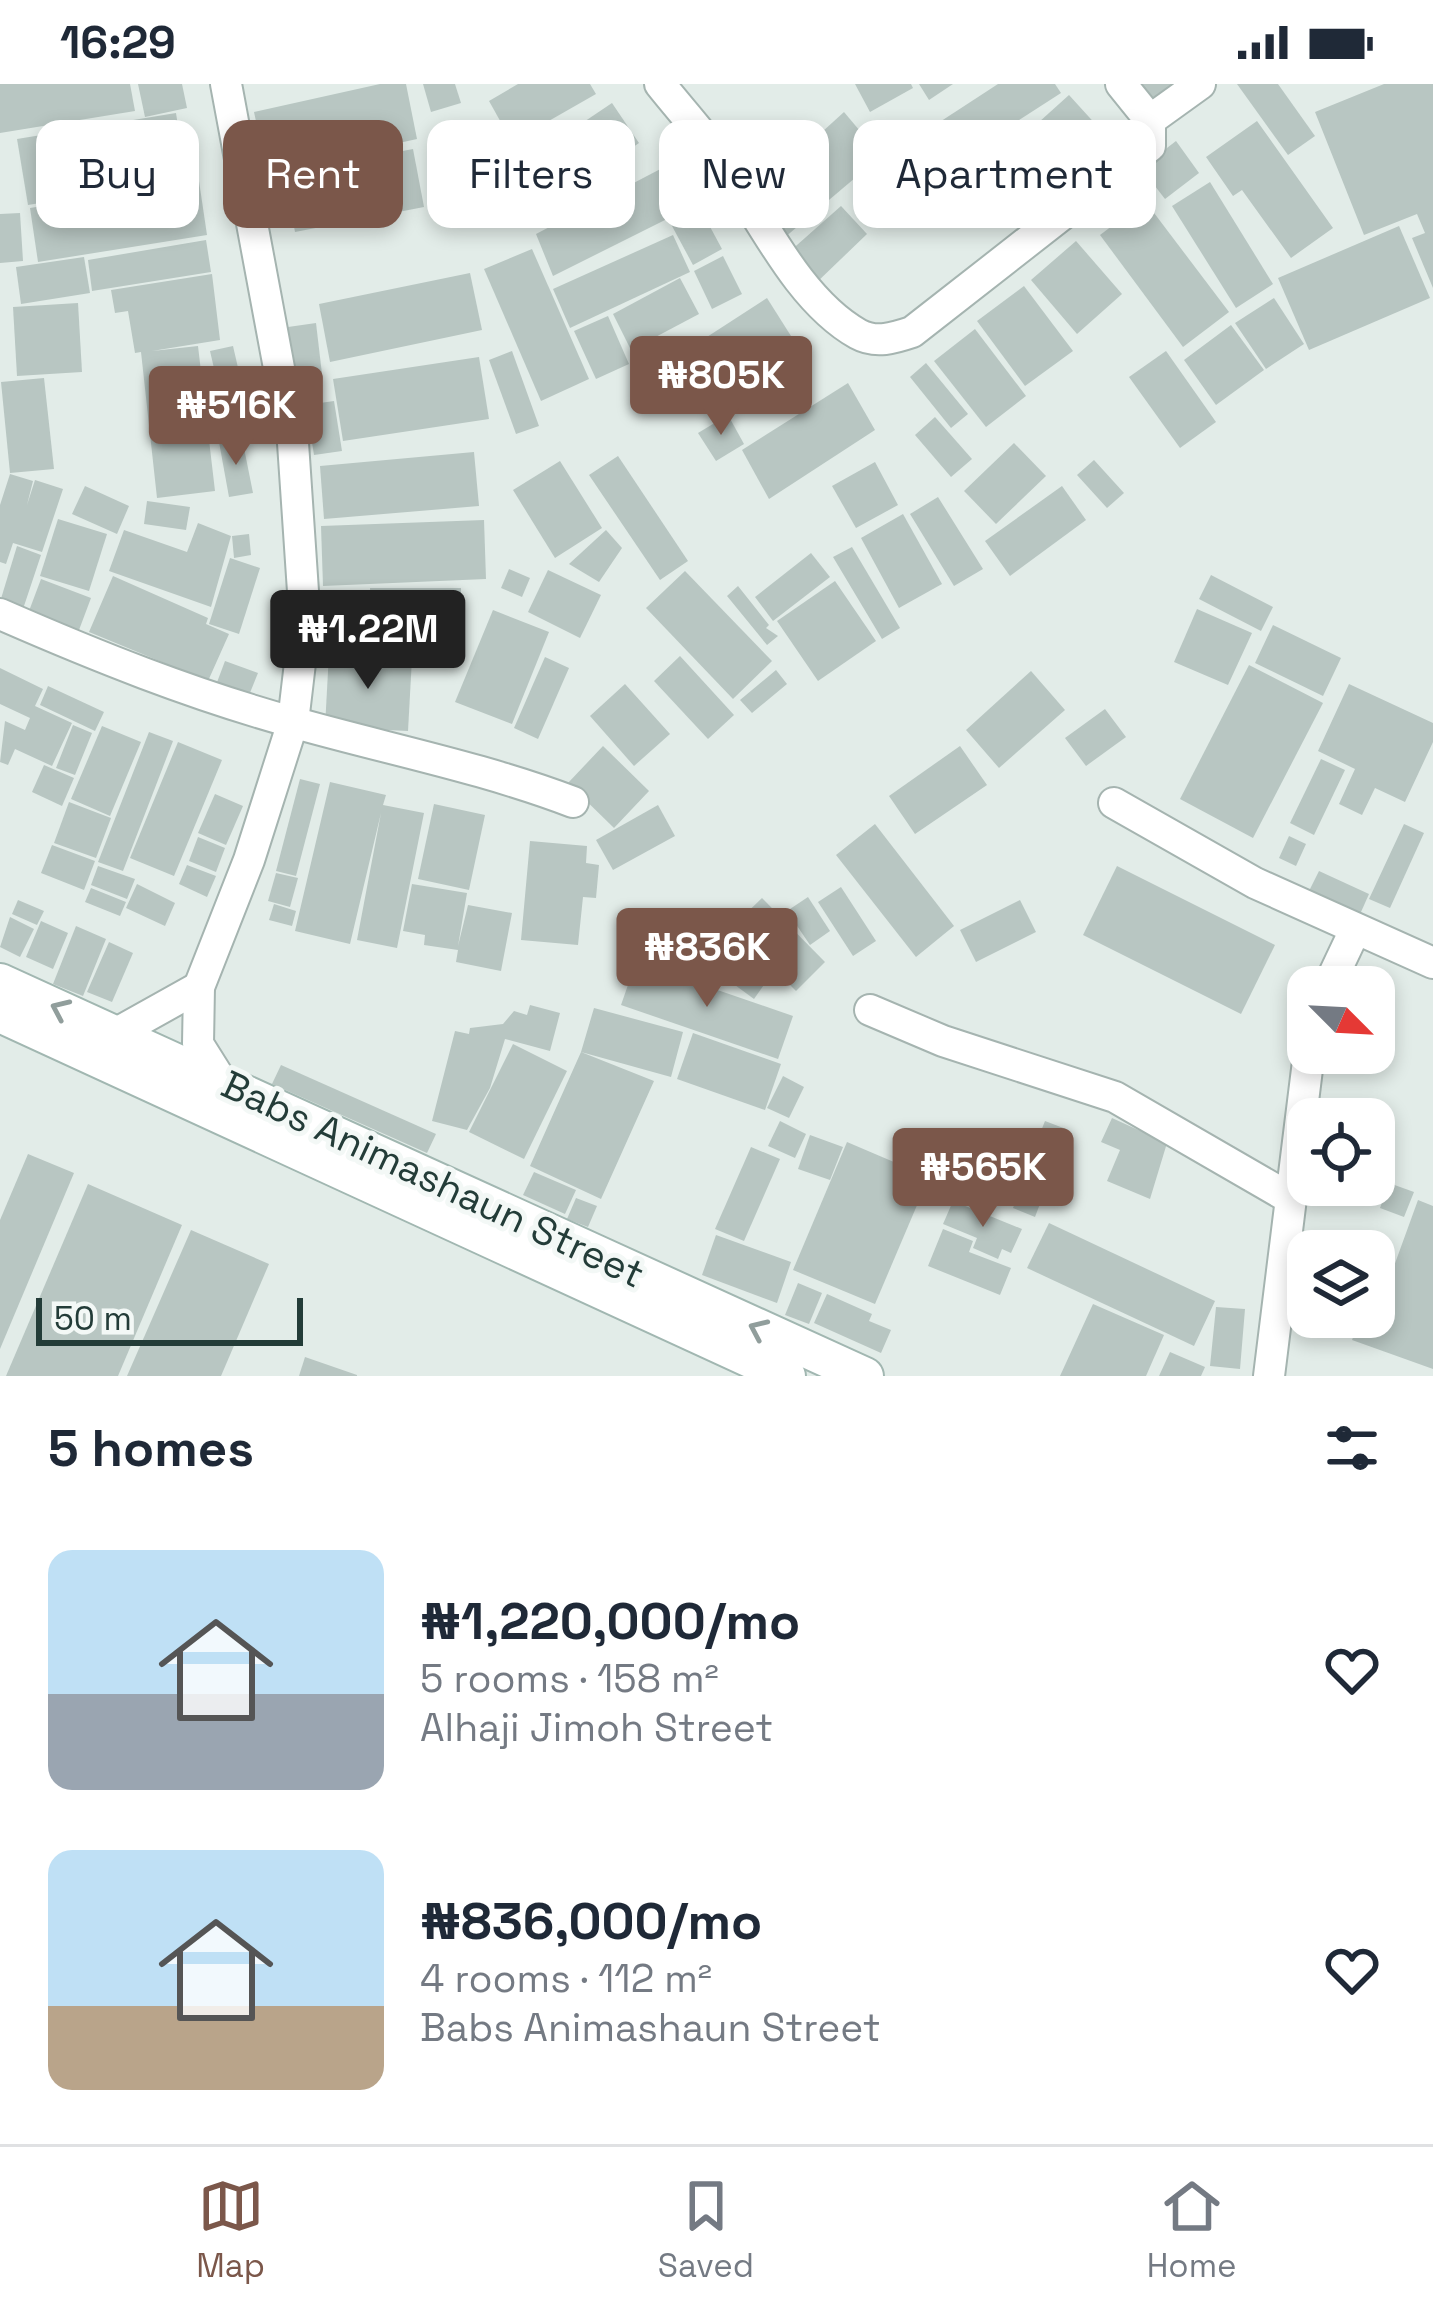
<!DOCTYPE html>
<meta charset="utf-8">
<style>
body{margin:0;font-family:"Space Grotesk",sans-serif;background:#f2f2f3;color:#1f2937;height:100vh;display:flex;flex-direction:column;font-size:45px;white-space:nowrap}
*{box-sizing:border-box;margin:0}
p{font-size:39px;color:#747a83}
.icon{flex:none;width:66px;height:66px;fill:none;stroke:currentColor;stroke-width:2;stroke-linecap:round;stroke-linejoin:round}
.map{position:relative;height:1292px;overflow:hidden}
.details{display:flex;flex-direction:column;background:#fff;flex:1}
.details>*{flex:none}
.hud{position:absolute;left:36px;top:36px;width:1362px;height:108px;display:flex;gap:24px}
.needle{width:78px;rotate:114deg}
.buttons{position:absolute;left:1287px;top:882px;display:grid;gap:24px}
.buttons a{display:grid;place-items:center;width:108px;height:108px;border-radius:24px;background:#fff;box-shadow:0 6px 18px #0003;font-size:60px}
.scale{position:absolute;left:36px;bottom:30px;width:267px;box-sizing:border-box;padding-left:12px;border:6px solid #233c38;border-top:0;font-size:33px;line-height:42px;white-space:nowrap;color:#233c38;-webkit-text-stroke:9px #f3f8f6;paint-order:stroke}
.price{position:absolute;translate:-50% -102px;padding:0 27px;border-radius:12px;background:#7b574a;color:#fff;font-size:39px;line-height:78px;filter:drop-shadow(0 3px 6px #0008)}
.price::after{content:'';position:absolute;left:50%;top:72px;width:36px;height:27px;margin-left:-18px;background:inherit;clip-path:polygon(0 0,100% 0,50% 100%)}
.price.on{background:#222;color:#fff}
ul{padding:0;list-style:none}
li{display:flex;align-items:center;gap:36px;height:300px;padding:0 48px}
li span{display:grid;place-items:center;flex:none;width:336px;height:240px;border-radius:24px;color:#555}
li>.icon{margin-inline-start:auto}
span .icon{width:144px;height:144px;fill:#fffc;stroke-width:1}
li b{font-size:51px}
h2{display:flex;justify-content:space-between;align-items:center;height:144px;padding:0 48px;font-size:51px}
.chip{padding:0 42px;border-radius:24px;background:#fff;box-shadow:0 6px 18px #0003;font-size:42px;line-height:108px}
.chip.on{background:#7b574a;color:#fff}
.status{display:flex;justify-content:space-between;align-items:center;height:84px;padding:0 60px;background:#fff;direction:ltr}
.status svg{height:33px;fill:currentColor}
.tabs{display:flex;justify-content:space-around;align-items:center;height:168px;border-top:3px solid #e0e1e3;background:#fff;font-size:33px;color:#747a83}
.tabs a{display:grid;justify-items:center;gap:6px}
.tabs .on{color:#7b574a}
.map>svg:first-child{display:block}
.building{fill:#b8c6c2}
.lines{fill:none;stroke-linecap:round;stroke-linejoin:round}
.street-casing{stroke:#a5b4b0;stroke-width:34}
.secondary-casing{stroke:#a1b7b1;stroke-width:40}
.street{stroke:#fff;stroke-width:30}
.secondary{stroke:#fff;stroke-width:36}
.oneway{stroke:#919e9c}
.labels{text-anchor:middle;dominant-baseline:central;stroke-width:10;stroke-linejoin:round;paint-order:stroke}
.street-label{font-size:39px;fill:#233c38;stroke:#f3f8f6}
</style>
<div class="status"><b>16:29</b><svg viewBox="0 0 49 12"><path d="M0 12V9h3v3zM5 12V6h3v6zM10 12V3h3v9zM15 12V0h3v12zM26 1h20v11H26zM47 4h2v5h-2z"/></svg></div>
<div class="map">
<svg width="1433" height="1292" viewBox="0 0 1433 1292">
<rect width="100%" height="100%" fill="#e2ece8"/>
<!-- building -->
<g class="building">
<path d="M 0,0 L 130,0 L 135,27 L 0,49 Z"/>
<path d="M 138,0 L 182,0 L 187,24 L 145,33 Z"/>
<path d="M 380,0 L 406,0 L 417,55 L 267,88 L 254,28 Z"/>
<path d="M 423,0 L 455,0 L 461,19 L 431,28 Z"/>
<path d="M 518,0 L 590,0 L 596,10 L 512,58 L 489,17 Z"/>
<path d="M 855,0 L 911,0 L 913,4 L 870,28 Z"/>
<path d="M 919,0 L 953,0 L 929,16 Z"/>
<path d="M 998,0 L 1055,0 L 1061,9 L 931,93 L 909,58 Z"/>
<path d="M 1130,0 L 1177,0 L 1146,22 Z"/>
<path d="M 1237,0 L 1278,0 L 1315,52 L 1288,71 Z"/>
<path d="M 1384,0 L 1433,0 L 1433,204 L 1412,154 L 1425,149 L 1417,130 L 1364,151 L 1315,28 Z"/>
<path d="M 1069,11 L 1099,44 L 1038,100 L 1008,66 Z"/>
<path d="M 612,19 L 639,59 L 541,126 L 514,85 Z"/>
<path d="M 844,28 L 881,72 L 784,154 L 756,108 Z"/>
<path d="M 176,29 L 186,95 L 28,121 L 17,55 Z"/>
<path d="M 1257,37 L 1333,144 L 1291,174 L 1242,106 L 1233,112 L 1206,73 Z"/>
<path d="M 1102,52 L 1118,69 L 1053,130 L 1037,114 Z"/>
<path d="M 990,56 L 1024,102 L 971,143 L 937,97 Z"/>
<path d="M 1176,57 L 1199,89 L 1165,115 L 1141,84 Z"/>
<path d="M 413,65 L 424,123 L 295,148 L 284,90 Z"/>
<path d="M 466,69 L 474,105 L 445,112 L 436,76 Z"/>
<path d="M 670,80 L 695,121 L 553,192 L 536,150 Z"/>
<path d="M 199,97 L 207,151 L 38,178 L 30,124 Z"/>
<path d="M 1210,98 L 1273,200 L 1236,224 L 1172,122 Z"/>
<path d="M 1145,117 L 1229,228 L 1183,263 L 1100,151 Z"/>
<path d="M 841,122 L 867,150 L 815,200 L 788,169 Z"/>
<path d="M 701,126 L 722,165 L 693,181 L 672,142 Z"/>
<path d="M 20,129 L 23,177 L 0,179 L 0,130 Z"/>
<path d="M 1399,142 L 1430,214 L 1309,266 L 1278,194 Z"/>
<path d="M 673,151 L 690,188 L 570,244 L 553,205 Z"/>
<path d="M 206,156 L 211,188 L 92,207 L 88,176 Z"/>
<path d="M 1076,157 L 1122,210 L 1077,250 L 1031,196 Z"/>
<path d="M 532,165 L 589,295 L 541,317 L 484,185 Z"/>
<path d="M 723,172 L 742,210 L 712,225 L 694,187 Z"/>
<path d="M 84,173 L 90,209 L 21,220 L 16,183 Z"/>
<path d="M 470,189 L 482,246 L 330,278 L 319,220 Z"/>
<path d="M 212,190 L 220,256 L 152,267 L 198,262 L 215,407 L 157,414 L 141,268 L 135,269 L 128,227 L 115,229 L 111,206 Z"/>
<path d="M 680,194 L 699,230 L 631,266 L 613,230 Z"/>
<path d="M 1024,202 L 1073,267 L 1025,302 L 977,237 Z"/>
<path d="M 767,214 L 791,252 L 717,299 L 693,262 Z"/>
<path d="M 1274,214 L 1304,260 L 1266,285 L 1235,239 Z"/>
<path d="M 78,219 L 82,288 L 17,292 L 13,223 Z"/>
<path d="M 608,232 L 629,280 L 596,295 L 574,247 Z"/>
<path d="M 316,239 L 322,290 L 293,293 L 288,243 Z"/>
<path d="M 1231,241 L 1264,286 L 1216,321 L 1184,276 Z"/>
<path d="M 975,245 L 1026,312 L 986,343 L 934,277 Z"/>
<path d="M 233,262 L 239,288 L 216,293 L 210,267 Z"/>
<path d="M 512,267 L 539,342 L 516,350 L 489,276 Z"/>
<path d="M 1166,267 L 1216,338 L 1180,364 L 1129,293 Z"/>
<path d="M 690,268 L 713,302 L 675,328 L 652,296 Z"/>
<path d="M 479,273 L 489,335 L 343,357 L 333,295 Z"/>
<path d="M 771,278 L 783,299 L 737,325 L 725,305 Z"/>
<path d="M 926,279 L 968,330 L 951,344 L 910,293 Z"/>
<path d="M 44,294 L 54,385 L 10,389 L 1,298 Z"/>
<path d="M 848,299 L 875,346 L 769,415 L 742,366 Z"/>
<path d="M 239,302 L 242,340 L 219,342 L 216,304 Z"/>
<path d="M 334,317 L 342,367 L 314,371 L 306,321 Z"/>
<path d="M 728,331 L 744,360 L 716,377 L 698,349 Z"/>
<path d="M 935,333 L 972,375 L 951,393 L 915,351 Z"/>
<path d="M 242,354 L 253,409 L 229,413 L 219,358 Z"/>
<path d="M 1014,359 L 1046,392 L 996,440 L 964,407 Z"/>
<path d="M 474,368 L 479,422 L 324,435 L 320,382 Z"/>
<path d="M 618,372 L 688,477 L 660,496 L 589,391 Z"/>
<path d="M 1094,376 L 1124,409 L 1107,424 L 1077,391 Z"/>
<path d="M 560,377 L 602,444 L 555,474 L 513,406 Z"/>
<path d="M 875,378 L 898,421 L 856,444 L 832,402 Z"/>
<path d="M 10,390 L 33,397 L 27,421 L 35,396 L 63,405 L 42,468 L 13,459 L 6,480 L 0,478 L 0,421 Z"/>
<path d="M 85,402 L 129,422 L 117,450 L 72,430 Z"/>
<path d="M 1062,402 L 1086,436 L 1010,492 L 985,457 Z"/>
<path d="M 938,413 L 983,485 L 954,502 L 910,430 Z"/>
<path d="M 147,417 L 190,423 L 186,446 L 144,440 Z"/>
<path d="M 903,430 L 942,500 L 899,524 L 861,454 Z"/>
<path d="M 58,435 L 107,450 L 89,507 L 40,492 Z"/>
<path d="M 484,436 L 486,495 L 323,502 L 321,442 Z"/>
<path d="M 198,439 L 231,452 L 211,523 L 109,487 L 124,446 L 187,468 Z"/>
<path d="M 606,446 L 622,464 L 599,498 L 569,480 Z"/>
<path d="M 249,450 L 251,471 L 234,474 L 232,452 Z"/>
<path d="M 17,462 L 41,471 L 23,525 L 0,518 Z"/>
<path d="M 852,463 L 900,544 L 882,555 L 833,473 Z"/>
<path d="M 811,469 L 830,493 L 773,537 L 755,513 Z"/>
<path d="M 230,474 L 260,484 L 239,550 L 209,540 Z"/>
<path d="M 509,485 L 530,494 L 522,513 L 501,504 Z"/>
<path d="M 548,486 L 601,511 L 580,554 L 528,528 Z"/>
<path d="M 685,487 L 772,577 L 733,615 L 646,524 Z"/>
<path d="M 1211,491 L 1273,523 L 1261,547 L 1199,515 Z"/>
<path d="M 113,492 L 208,534 L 206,540 L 229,550 L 208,597 L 89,548 Z"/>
<path d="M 41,495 L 91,514 L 79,546 L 29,527 Z"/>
<path d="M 835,497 L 876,557 L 818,597 L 777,537 Z"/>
<path d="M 738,502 L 769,541 L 766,544 L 778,552 L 767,561 L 727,512 Z"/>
<path d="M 370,504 L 461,504 L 461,555 L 372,563 Z"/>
<path d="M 1197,525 L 1252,549 L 1228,601 L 1174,578 Z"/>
<path d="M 493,526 L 549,548 L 512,640 L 455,618 Z"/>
<path d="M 1273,541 L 1341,574 L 1323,612 L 1255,579 Z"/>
<path d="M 329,569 L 412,574 L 408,647 L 325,643 Z"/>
<path d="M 680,572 L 734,631 L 708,655 L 654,597 Z"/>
<path d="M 545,573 L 569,584 L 538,655 L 514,644 Z"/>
<path d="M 225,577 L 258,589 L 245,621 L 213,609 Z"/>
<path d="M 1249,581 L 1323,619 L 1253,754 L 1180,715 Z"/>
<path d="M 0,584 L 43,605 L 35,622 L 72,639 L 52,682 L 15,665 L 8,681 L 0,678 L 5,637 L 25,646 L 30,634 L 0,620 Z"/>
<path d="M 776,586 L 787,600 L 752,629 L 740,616 Z"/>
<path d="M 1031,587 L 1065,626 L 999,684 L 966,646 Z"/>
<path d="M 625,600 L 670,650 L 634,682 L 590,632 Z"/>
<path d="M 1349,600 L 1433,639 L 1433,658 L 1405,718 L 1375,704 L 1362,731 L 1339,720 L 1355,685 L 1318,667 Z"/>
<path d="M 48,602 L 104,628 L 95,647 L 40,621 Z"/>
<path d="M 1105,625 L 1126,653 L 1086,682 L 1065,654 Z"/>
<path d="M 73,641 L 92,649 L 75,691 L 56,684 Z"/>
<path d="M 102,642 L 141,658 L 110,732 L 71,715 Z"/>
<path d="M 149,648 L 173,657 L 123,787 L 98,778 Z"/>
<path d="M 178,658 L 222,676 L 174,792 L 130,774 Z"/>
<path d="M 603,662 L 649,707 L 614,744 L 568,699 Z"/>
<path d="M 960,662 L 987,701 L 915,750 L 889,712 Z"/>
<path d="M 1321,675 L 1345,686 L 1314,751 L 1290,739 Z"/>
<path d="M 44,681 L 74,694 L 62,722 L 32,708 Z"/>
<path d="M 300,695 L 320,700 L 296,792 L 276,787 Z"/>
<path d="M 330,698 L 386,711 L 383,721 L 424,729 L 397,864 L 357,856 L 381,729 L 350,860 L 295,847 Z"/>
<path d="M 215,710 L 243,722 L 226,761 L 198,749 Z"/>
<path d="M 69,718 L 111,734 L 96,774 L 54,759 Z"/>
<path d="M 434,720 L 485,731 L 469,806 L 418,795 Z"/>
<path d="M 658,721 L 675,752 L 613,786 L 596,756 Z"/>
<path d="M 875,740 L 954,842 L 916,873 L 836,771 Z"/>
<path d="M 1404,740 L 1424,749 L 1390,824 L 1369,815 Z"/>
<path d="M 1289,752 L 1306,760 L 1296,782 L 1279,774 Z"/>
<path d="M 198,753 L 225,764 L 216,788 L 189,777 Z"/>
<path d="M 530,757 L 587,762 L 586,779 L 599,781 L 596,814 L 583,813 L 578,861 L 521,856 Z"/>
<path d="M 52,761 L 95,777 L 84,806 L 41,789 Z"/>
<path d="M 187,781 L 216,792 L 207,813 L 179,800 Z"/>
<path d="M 98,782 L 135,795 L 127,815 L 91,801 Z"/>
<path d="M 1117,782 L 1275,861 L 1241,930 L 1083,851 Z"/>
<path d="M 1319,787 L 1369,810 L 1357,837 L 1306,813 Z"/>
<path d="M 276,789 L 298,794 L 290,823 L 268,817 Z"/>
<path d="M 137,800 L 175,819 L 165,842 L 126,824 Z"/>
<path d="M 412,800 L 467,809 L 458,862 L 468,821 L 512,829 L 501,887 L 456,878 L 458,866 L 424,861 L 425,851 L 403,847 Z"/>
<path d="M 841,803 L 876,857 L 853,872 L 818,818 Z"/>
<path d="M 91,804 L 126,818 L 120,832 L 85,818 Z"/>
<path d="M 808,813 L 830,847 L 810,861 L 787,827 Z"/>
<path d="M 762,814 L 825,878 L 796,907 L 732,843 Z"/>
<path d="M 18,816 L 44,827 L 37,841 L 12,830 Z"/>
<path d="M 1020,816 L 1036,848 L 976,878 L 960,846 Z"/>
<path d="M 274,820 L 296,827 L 292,842 L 269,836 Z"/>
<path d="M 10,833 L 34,845 L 20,873 L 0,863 Z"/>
<path d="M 41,837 L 68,849 L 53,885 L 26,873 Z"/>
<path d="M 76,842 L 106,855 L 83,912 L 53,900 Z"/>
<path d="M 722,857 L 770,892 L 754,915 L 705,879 Z"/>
<path d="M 109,858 L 133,869 L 112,918 L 87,908 Z"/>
<path d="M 636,878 L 793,932 L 778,975 L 621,921 Z"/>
<path d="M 530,921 L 560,929 L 550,967 L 505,955 L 490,1004 L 467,1046 L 432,1037 L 455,947 L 469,950 L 470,944 L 503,940 L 514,927 L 527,931 Z"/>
<path d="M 594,924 L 683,948 L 671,993 L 581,968 L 654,997 L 601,1115 L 530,1082 L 581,968 Z"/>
<path d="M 693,949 L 781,980 L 765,1026 L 677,995 Z"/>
<path d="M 513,960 L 567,987 L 524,1075 L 469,1048 Z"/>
<path d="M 281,981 L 436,1050 L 427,1069 L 272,1000 Z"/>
<path d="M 783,992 L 804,1003 L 789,1034 L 767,1024 Z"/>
<path d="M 1112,1034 L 1167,1059 L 1150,1115 L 1107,1097 L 1120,1066 L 1101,1058 Z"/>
<path d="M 780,1037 L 806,1050 L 795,1074 L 768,1062 Z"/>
<path d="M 1045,1037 L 1066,1045 L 1048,1090 L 1027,1082 Z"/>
<path d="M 810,1051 L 843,1063 L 830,1096 L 798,1085 Z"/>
<path d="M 847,1058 L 929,1093 L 875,1220 L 793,1186 Z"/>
<path d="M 751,1063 L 780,1075 L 744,1157 L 715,1145 Z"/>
<path d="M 28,1070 L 74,1089 L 0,1265 L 0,1136 Z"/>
<path d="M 534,1088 L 576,1106 L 565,1130 L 523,1111 Z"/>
<path d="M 1027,1088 L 1049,1096 L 1035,1133 L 1013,1124 Z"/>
<path d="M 1389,1099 L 1414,1108 L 1404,1133 L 1380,1124 Z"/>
<path d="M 88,1100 L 182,1141 L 118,1292 L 6,1292 Z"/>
<path d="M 576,1114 L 597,1122 L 588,1143 L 567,1135 Z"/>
<path d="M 1418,1116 L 1433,1122 L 1433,1285 L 1352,1256 L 1361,1233 L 1377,1229 Z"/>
<path d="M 953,1117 L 1022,1145 L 1011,1169 L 1002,1165 L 998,1175 L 973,1164 L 977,1154 L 943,1140 Z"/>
<path d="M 1049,1139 L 1215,1217 L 1194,1262 L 1027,1184 Z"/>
<path d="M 943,1145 L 973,1157 L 969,1168 L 1011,1184 L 1000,1211 L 928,1182 Z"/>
<path d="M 191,1146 L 269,1180 L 221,1292 L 127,1292 Z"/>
<path d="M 716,1151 L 791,1178 L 777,1219 L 702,1191 Z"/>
<path d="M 798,1199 L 822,1209 L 809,1240 L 785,1231 Z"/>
<path d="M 827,1210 L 872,1230 L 869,1237 L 891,1246 L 881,1269 L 814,1239 Z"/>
<path d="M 1093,1220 L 1164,1251 L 1146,1292 L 1060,1292 Z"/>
<path d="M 1216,1223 L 1245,1225 L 1240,1285 L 1210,1282 Z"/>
<path d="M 1326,1233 L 1346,1242 L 1340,1254 L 1321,1245 Z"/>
<path d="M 1170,1268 L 1205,1283 L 1201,1292 L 1159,1292 Z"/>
<path d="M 305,1273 L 357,1291 L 357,1292 L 299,1292 Z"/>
</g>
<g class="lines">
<defs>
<g id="street">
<path d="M 660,0 C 679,24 701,48 719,73 C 759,129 796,215 858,250 C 876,260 894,254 912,248 L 1150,62 L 1150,36"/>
<path d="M 1121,0 L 1150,36 L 1200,0"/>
<path d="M 0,530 C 96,572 191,610 292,638 C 387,665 481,683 573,718"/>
<path d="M 1114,719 L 1255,799 L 1433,879"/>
<path d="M 1328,903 L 1355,846"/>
<path d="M 870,926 L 943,957 L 1115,1013 L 1288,1113"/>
<path d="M 115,950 L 199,903"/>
<path d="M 220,995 L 198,960 L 199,903 L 249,776 L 293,638 L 305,537 L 293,359 L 226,0"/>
<path d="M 1269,1292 L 1309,969"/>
</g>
<g id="secondary">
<path d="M 0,898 L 865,1292"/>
<path d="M 0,930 L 787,1292"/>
</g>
</defs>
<!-- street casing -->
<use href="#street" class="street-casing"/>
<!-- secondary casing -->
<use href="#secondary" class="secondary-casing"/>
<!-- street -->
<use href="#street" class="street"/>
<!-- secondary -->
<use href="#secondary" class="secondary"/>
</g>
<!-- one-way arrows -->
<defs><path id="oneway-chevron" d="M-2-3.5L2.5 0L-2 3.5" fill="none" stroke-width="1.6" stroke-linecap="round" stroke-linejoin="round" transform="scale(3)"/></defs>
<g class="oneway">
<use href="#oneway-chevron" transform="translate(60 925) rotate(-156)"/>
<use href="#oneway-chevron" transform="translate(758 1245) rotate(-156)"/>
</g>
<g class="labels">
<!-- street labels -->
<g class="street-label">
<text transform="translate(433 1095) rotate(25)">Babs Animashaun Street</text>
</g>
</g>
</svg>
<div class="buttons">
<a><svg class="needle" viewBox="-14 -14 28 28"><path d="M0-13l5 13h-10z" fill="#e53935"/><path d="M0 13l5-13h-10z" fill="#747a83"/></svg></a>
<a><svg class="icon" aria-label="locate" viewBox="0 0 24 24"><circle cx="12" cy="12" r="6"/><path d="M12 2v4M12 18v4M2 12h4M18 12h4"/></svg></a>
<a><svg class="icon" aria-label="layers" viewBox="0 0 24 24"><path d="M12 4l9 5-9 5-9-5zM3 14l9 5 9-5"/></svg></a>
</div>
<div class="scale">50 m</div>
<b class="price" style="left:721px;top:354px">₦805K</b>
<b class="price" style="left:236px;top:384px">₦516K</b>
<b class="price on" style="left:368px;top:608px">₦1.22M</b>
<b class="price" style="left:707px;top:926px">₦836K</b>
<b class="price" style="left:983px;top:1146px">₦565K</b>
<div class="hud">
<a class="chip">Buy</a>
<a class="chip on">Rent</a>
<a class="chip">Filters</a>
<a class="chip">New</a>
<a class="chip">Apartment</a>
</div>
</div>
<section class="details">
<h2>5 homes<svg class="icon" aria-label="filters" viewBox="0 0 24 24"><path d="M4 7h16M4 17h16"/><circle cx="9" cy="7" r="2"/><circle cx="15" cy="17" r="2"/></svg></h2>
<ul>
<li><span style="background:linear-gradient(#bfe0f5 60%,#9aa5b1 0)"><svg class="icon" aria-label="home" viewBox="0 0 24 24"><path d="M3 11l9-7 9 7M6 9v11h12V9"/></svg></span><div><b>₦1,220,000/mo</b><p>5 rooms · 158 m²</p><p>Alhaji Jimoh Street</p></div><svg class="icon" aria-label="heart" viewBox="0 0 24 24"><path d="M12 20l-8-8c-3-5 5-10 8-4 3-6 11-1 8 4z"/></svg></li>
<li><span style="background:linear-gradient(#bfe0f5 65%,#b9a48a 0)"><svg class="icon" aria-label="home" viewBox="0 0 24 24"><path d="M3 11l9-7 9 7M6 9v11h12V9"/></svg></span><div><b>₦836,000/mo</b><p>4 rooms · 112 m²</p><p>Babs Animashaun Street</p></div><svg class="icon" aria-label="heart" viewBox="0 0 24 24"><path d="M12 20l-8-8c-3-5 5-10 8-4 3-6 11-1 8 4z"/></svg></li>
</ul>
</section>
<nav class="tabs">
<a class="on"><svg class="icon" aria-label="map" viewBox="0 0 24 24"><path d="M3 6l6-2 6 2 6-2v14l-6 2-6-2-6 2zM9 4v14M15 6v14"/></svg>Map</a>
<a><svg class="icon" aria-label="saved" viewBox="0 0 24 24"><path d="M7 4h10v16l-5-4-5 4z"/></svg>Saved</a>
<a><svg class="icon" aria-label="home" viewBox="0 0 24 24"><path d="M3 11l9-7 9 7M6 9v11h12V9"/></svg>Home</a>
</nav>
